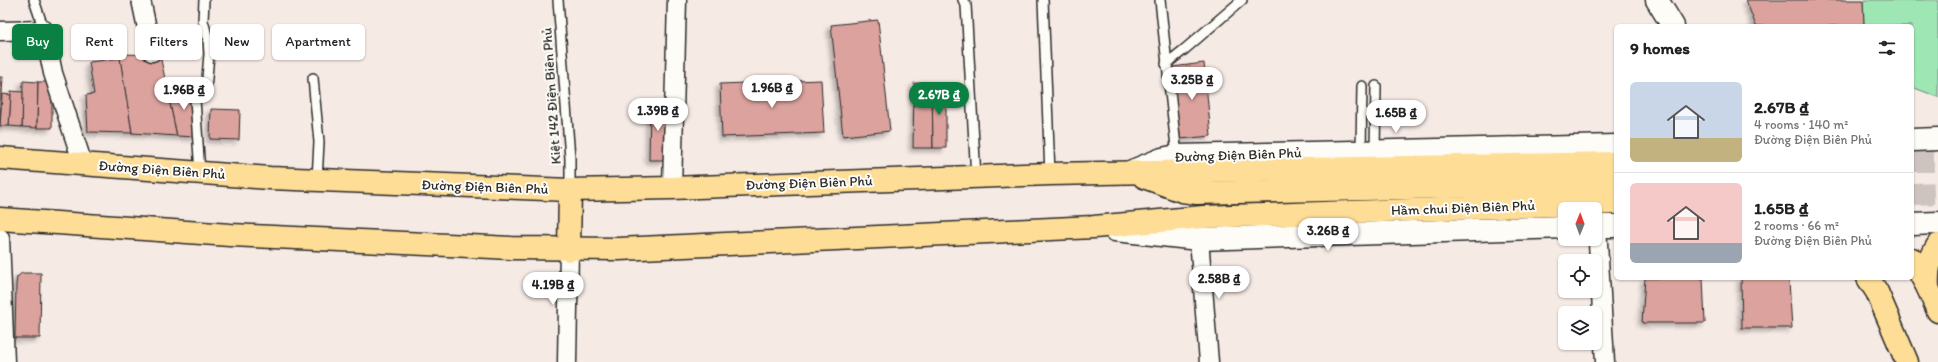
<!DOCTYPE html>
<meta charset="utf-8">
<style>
body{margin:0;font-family:Itim,sans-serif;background:#f6f6f6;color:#202124;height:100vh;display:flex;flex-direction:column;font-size:15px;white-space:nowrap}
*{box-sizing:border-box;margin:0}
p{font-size:13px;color:#757577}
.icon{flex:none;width:22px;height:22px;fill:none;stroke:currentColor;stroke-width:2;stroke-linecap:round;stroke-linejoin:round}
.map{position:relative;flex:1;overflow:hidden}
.side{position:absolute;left:1614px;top:24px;width:300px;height:256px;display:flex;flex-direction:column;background:#fff;border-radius:6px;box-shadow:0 1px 3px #0004}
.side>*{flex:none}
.top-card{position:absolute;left:12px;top:24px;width:380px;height:36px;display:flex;gap:8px}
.needle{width:26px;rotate:1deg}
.controls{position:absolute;left:1558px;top:202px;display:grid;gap:8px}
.controls a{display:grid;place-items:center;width:44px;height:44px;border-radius:6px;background:#fff;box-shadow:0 1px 3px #0004;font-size:20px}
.price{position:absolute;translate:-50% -34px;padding:0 9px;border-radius:14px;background:#fff;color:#222;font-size:13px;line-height:26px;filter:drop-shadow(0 1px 2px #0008)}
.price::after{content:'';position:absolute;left:50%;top:24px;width:12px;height:9px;margin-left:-6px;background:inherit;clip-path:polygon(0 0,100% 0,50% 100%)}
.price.selected{background:#0b8043;color:#fff}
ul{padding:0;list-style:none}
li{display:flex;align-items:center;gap:12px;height:100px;padding:0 16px}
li+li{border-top:1px solid #e0e0e0}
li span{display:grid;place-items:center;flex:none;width:112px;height:80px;border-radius:6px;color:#555}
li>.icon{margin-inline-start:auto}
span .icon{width:48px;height:48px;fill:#fffc;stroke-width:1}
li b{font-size:17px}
h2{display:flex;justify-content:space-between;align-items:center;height:48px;padding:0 16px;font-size:17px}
.tag{padding:0 14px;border-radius:6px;background:#fff;box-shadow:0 1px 3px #0004;font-size:14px;line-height:36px}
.tag.selected{background:#0b8043;color:#fff}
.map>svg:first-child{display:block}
.green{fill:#9ee7b5;stroke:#648970}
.building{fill:#dca29d;stroke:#2b2b2b;filter:url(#shadow)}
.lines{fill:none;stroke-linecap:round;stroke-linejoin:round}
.primary-tunnel{stroke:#cdc4c0;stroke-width:22;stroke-dasharray:22 11;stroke-linecap:butt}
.service-casing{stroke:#2b2b2b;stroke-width:12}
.minor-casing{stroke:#2b2b2b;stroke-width:21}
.tertiary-casing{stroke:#2b2b2b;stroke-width:25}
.primary-casing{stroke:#2b2b2b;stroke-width:25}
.service{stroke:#fdfcf7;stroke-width:9}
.minor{stroke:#fdfcf7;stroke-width:18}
.tertiary{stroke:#fdfcf7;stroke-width:22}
.primary{stroke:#fedd96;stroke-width:22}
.labels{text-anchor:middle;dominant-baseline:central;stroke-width:4;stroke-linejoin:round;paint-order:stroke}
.street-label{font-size:14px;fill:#2b2b2b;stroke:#fdfcf7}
</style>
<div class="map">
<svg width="1938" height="362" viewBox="0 0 1938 362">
<defs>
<filter id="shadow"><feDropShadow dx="-3.5" dy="3.5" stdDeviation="2" flood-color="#0004"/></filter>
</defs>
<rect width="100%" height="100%" fill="#f6eae5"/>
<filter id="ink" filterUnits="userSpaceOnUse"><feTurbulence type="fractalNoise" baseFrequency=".025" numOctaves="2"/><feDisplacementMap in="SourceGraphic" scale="8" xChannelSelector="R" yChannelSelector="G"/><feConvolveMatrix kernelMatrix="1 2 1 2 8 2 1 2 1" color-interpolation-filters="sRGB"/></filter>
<g filter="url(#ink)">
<!-- green -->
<path class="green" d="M 1863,0 L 1938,0 L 1938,97 L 1912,87 L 1912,26 L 1864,26 Z"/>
<!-- building -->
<g class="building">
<path d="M 1746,0 L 1863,0 L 1864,26 L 1756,26 Z"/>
<path d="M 878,20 L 890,131 L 843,136 L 831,25 Z"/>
<path d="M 119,54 L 160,55 L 177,136 L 132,133 Z"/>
<path d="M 120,58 L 132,133 L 88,132 L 86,95 L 94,94 L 89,62 Z"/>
<path d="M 1204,63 L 1211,136 L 1180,139 L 1172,67 Z"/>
<path d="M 0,77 L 3,77 L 0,126 Z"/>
<path d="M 821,80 L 824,133 L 722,137 L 720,84 Z"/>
<path d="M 23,81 L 38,82 L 37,128 L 22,127 Z"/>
<path d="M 38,82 L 52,82 L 52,128 L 37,128 Z"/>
<path d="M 914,83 L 932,84 L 933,148 L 913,148 Z"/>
<path d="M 932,84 L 946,84 L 946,148 L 933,148 Z"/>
<path d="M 167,89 L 195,89 L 196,137 L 177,136 Z"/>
<path d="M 11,91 L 23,92 L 22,127 L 9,126 Z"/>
<path d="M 2,94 L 11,95 L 9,126 L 0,126 Z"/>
<path d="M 650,104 L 666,104 L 665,160 L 649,160 Z"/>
<path d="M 211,109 L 240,110 L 239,140 L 210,139 Z"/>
<path d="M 22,273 L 41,273 L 40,338 L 15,338 L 16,285 L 17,277 Z"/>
<path d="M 1645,278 L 1703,278 L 1705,323 L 1642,323 Z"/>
<path d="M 1741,278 L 1786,278 L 1789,281 L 1792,328 L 1742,328 Z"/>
</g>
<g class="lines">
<!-- primary-tunnel -->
<g class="primary-tunnel">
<path d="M 1912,161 L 1938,161"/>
<path d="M 1912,194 L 1938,193"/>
</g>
<defs>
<g id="service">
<path d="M 34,0 L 44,30"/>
<path d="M 558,0 L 570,158 L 570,190"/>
<path d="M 963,0 L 966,5 L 976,177"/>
<path d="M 1043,0 L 1050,174"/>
<path d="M 1160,0 L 1177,156"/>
<path d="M 1166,64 L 1185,49 L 1242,0"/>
<path d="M 313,78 L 319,142 L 317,180"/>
<path d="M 1361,151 L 1362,86"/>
<path d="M 1375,151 L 1376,86"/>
<path d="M 200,173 L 195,99 L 206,90 L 209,54 L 208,39 L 203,21 L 204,0"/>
</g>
<g id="minor">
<path d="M 141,0 L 152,52"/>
<path d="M 0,31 L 44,30 L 53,73 L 83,164"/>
<path d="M 672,188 L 677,0"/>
<path d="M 1597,226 L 1605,362"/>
<path d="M 0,238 L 5,362"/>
<path d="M 1199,239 L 1209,362"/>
<path d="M 567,362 L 569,250"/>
</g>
<g id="tertiary">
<path d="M 1657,0 L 1673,26"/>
<path d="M 1912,140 L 1938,139"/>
<path d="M 1130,172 L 1162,159 L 1177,156 L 1616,146"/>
<path d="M 1912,224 L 1938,223"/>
<path d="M 1595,226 L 1616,226"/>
<path d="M 1115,230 L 1199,239 L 1565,227"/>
</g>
<g id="primary">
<path d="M 0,158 L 270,178 L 570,190 L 672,188 L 1050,174 L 1616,163"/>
<path d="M 1144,177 L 1182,191 L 1197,193 L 1616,183"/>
<path d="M 0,219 L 230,235 L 511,248 L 619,249 L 1094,227 L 1203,217 L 1616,203"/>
<path d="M 569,250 L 570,190"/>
<path d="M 1912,259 L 1928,288 L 1938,311"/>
<path d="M 1868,278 L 1877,292 L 1907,362"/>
<path d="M 1928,288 C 1927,271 1929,259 1938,245"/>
</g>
</defs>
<!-- service casing -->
<use href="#service" class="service-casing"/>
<!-- minor casing -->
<use href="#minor" class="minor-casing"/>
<!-- tertiary casing -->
<use href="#tertiary" class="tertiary-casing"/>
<!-- primary casing -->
<use href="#primary" class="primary-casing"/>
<!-- service -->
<use href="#service" class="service"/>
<!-- minor -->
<use href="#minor" class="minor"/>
<!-- tertiary -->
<use href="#tertiary" class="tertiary"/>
<!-- primary -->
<use href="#primary" class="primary"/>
</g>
</g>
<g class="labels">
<!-- street labels -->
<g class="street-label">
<text transform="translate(551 96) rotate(-94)">Kiệt 142 Điện Biên Phủ</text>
<text transform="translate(1238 155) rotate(-2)">Đường Điện Biên Phủ</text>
<text transform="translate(162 170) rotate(4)">Đường Điện Biên Phủ</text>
<text transform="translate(809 183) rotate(-2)">Đường Điện Biên Phủ</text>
<text transform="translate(485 187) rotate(2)">Đường Điện Biên Phủ</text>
<text transform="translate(1463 208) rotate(-2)">Hầm chui Điện Biên Phủ</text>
</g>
</g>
</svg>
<div class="controls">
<a><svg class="needle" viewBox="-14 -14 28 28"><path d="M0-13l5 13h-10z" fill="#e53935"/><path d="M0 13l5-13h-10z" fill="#757577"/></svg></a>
<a><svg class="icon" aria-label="locate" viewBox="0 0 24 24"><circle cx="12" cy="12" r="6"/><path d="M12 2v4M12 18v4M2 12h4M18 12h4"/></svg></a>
<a><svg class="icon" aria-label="layers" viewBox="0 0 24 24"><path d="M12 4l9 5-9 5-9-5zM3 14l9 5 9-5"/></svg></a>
</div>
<b class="price" style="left:1192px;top:101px">3.25B ₫</b>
<b class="price" style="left:772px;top:109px">1.96B ₫</b>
<b class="price" style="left:184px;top:111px">1.96B ₫</b>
<b class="price selected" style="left:939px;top:116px">2.67B ₫</b>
<b class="price" style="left:658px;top:132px">1.39B ₫</b>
<b class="price" style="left:1396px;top:134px">1.65B ₫</b>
<b class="price" style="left:1328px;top:252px">3.26B ₫</b>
<b class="price" style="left:1219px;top:300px">2.58B ₫</b>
<b class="price" style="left:553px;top:306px">4.19B ₫</b>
<div class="top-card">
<a class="tag selected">Buy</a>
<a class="tag">Rent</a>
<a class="tag">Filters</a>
<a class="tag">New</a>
<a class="tag">Apartment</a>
</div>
<section class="side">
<h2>9 homes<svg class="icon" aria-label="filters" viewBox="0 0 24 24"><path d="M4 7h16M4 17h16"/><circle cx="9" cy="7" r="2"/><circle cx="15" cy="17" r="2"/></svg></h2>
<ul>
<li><span style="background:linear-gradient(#c9d6e8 70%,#c2b280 0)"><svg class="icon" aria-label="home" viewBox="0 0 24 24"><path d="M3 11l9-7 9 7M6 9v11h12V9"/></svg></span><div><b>2.67B ₫</b><p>4 rooms · 140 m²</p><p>Đường Điện Biên Phủ</p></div></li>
<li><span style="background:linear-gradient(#f6c9c9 75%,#9aa5b1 0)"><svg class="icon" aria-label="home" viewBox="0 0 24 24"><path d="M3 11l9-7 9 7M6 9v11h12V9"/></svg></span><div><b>1.65B ₫</b><p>2 rooms · 66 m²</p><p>Đường Điện Biên Phủ</p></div></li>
</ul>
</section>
</div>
